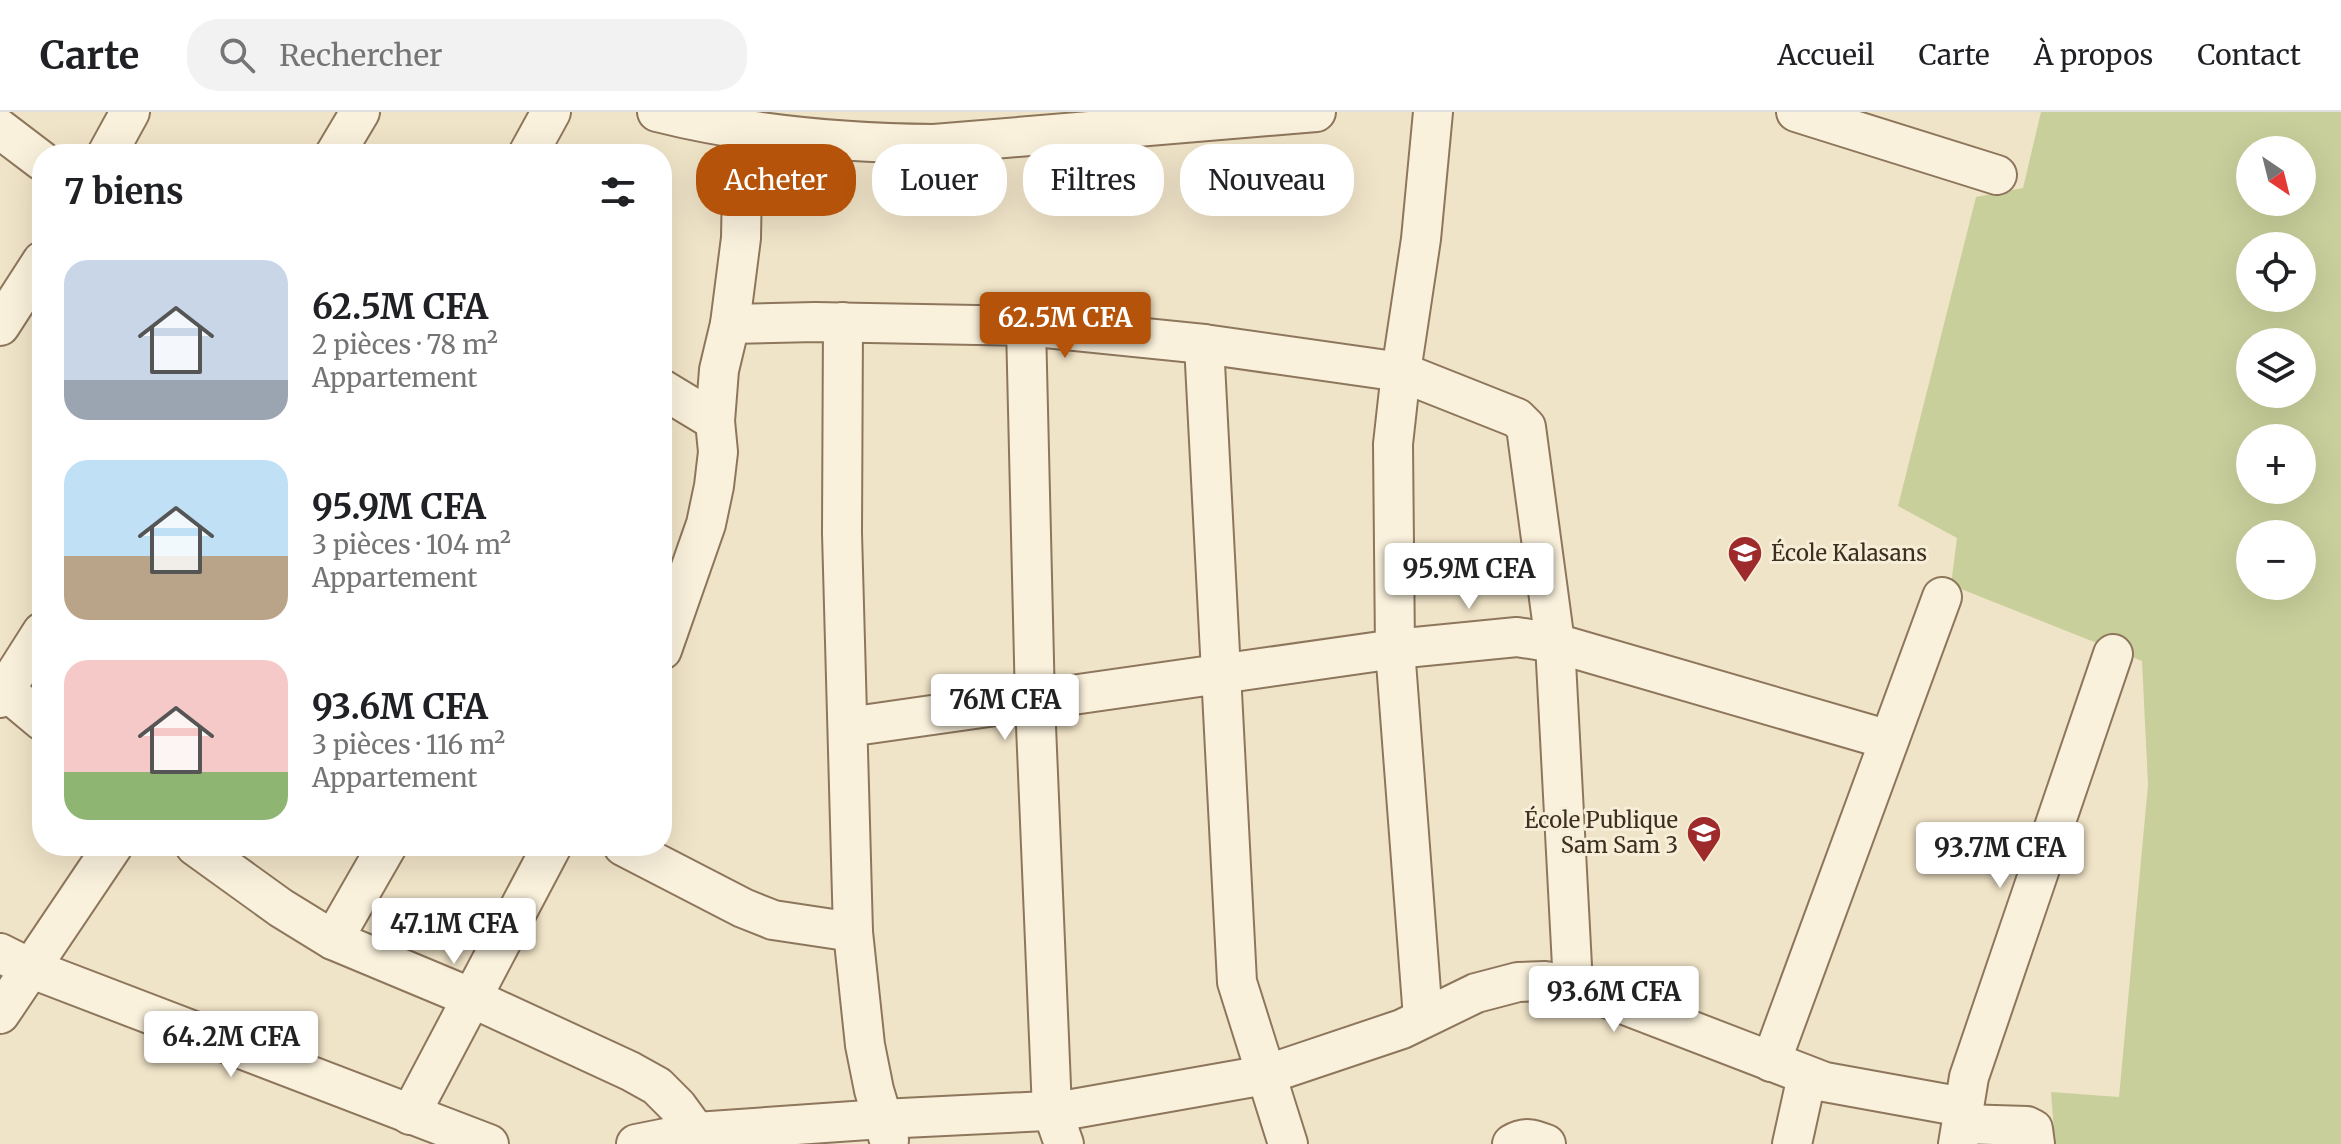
<!DOCTYPE html>
<html lang="fr">
<meta charset="utf-8">
<style>
body{margin:0;font-family:Merriweather,serif;background:#f2f2f2;color:#202124;height:100vh;display:flex;flex-direction:column;font-size:30px;white-space:nowrap}
*{box-sizing:border-box;margin:0}
p{font-size:26px;color:#757577}
.icon{flex:none;width:44px;height:44px;fill:none;stroke:currentColor;stroke-width:2;stroke-linecap:round;stroke-linejoin:round}
.map{position:relative;flex:1;overflow:hidden}
.drawer{position:absolute;left:32px;top:32px;width:640px;height:712px;display:flex;flex-direction:column;background:#fff;border-radius:32px;box-shadow:0 8px 32px #0002}
.drawer>*{flex:none}
.banner{position:absolute;left:696px;top:32px;width:760px;height:72px;display:flex;gap:16px}
.needle{width:52px;rotate:145deg}
.controls{position:absolute;left:2236px;top:24px;display:grid;gap:16px}
.controls a{display:grid;place-items:center;width:80px;height:80px;border-radius:50%;background:#fff;box-shadow:0 8px 32px #0002;font-size:40px}
.price{position:absolute;translate:-50% -68px;padding:0 18px;border-radius:8px;background:#fff;color:#222;font-size:26px;line-height:52px;filter:drop-shadow(0 2px 4px #0008)}
.price::after{content:'';position:absolute;left:50%;top:48px;width:24px;height:18px;margin-left:-12px;background:inherit;clip-path:polygon(0 0,100% 0,50% 100%)}
.price.selected{background:#b45309;color:#fff}
ul{padding:0;list-style:none}
li{display:flex;align-items:center;gap:24px;height:200px;padding:0 32px}
li span{display:grid;place-items:center;flex:none;width:224px;height:160px;border-radius:24px;color:#555}
li>.icon{margin-inline-start:auto}
span .icon{width:96px;height:96px;fill:#fffc;stroke-width:1}
li b{font-size:34px}
h2{display:flex;justify-content:space-between;align-items:center;height:96px;padding:0 32px;font-size:34px}
.tag{padding:0 28px;border-radius:32px;background:#fff;box-shadow:0 8px 32px #0002;font-size:28px;line-height:72px}
.tag.selected{background:#b45309;color:#fff}
header{display:flex;align-items:center;gap:48px;box-sizing:border-box;height:112px;padding:0 40px;background:#fff;border-bottom:2px solid #e0e0e0}
header strong{font-size:38px}
nav{display:flex;gap:44px;margin-inline-start:auto;font-size:28px}
.search{width:560px;height:72px;background:#f2f2f2;display:flex;align-items:center;gap:20px;box-sizing:border-box;padding:0 28px;border-radius:32px;color:#757577;font-size:30px}
.map>svg:first-child{display:block}
.green{fill:#c9cf9b;fill-rule:evenodd}
.lines{fill:none;stroke-linecap:round;stroke-linejoin:round}
.minor-casing{stroke:#8d765c;stroke-width:42}
.minor{stroke:#faf1dc;stroke-width:38}
.labels{text-anchor:middle;dominant-baseline:central;stroke-width:6;stroke-linejoin:round;paint-order:stroke}
.poi-label{font-size:22px;fill:#3d2e20;stroke:#f7eed8;text-anchor:start}
</style>
<header>
<strong>Carte</strong>
<div class="search"><svg class="icon" aria-label="search" viewBox="0 0 24 24"><circle cx="10" cy="10" r="6"/><path d="M15 15l6 6"/></svg>Rechercher</div>
<nav><a>Accueil</a><a>Carte</a><a>À propos</a><a>Contact</a></nav>
</header>
<div class="map">
<svg width="2341" height="1032" viewBox="0 0 2341 1032">
<rect width="100%" height="100%" fill="#f0e4c8"/>
<!-- green -->
<path class="green" d="M 2041,0 L 2341,0 L 2341,1032 L 2055,1032 L 2051,980 L 2119,985 L 2148,673 L 2142,549 L 1951,473 L 1957,426 L 1898,394 L 1976,85 L 2023,76 ZM 2250,38 L 2302,38 L 2302,90 L 2250,90 ZM 2250,134 L 2302,134 L 2302,186 L 2250,186 ZM 2250,230 L 2302,230 L 2302,282 L 2250,282 ZM 2250,326 L 2302,326 L 2302,378 L 2250,378 ZM 2250,422 L 2302,422 L 2302,474 L 2250,474 Z"/>
<g class="lines">
<defs>
<g id="minor">
<path d="M 657,0 C 748,23 841,31 934,32 L 1316,0"/>
<path d="M 1796,0 L 1997,63"/>
<path d="M 0,17 L 42,49"/>
<path d="M 107,42 L 130,0"/>
<path d="M 335,42 L 360,0"/>
<path d="M 528,42 L 551,0"/>
<path d="M 843,210 L 842,421 L 853,820 L 865,933 L 874,978 L 889,1028"/>
<path d="M 730,212 L 815,210 L 1026,214 L 1204,232 L 1401,260 L 1517,306 L 1526,315 L 1555,531 L 1573,873"/>
<path d="M 0,214 L 42,149"/>
<path d="M 1026,214 L 1035,590 L 1052,998 L 1064,1032"/>
<path d="M 1204,232 L 1237,870 L 1288,1032"/>
<path d="M 662,277 L 715,309"/>
<path d="M 662,538 L 706,412 L 714,374 L 718,340 L 715,309 L 719,258 L 730,212 L 741,126 L 743,19"/>
<path d="M 5,578 L 42,609"/>
<path d="M 0,586 L 42,520"/>
<path d="M 848,615 L 1395,537 L 1517,525 L 1555,531 L 1889,628"/>
<path d="M 195,734 L 281,796 L 333,828 L 472,886 L 630,959 L 657,974 L 677,994 L 696,1020 L 699,1032"/>
<path d="M 623,734 L 743,796 L 773,808 L 853,820"/>
<path d="M 333,828 L 387,734"/>
<path d="M 0,841 L 32,857 L 489,1032"/>
<path d="M 0,902 L 113,734"/>
<path d="M 1423,906 L 1395,537 L 1393,332 L 1401,260 L 1421,127 L 1433,0"/>
<path d="M 1771,950 L 1942,485"/>
<path d="M 410,1003 L 552,734"/>
<path d="M 1962,1012 L 2027,1014 L 2033,1017 L 2035,1032"/>
<path d="M 636,1032 L 696,1020 L 882,1007 L 1067,998 L 1265,963 L 1402,917 L 1476,881 L 1518,870 L 1545,869 L 1573,873 L 1825,970 L 1963,995"/>
<path d="M 1512,1032 C 1525,1024 1533,1027 1546,1032"/>
<path d="M 1792,1032 L 1807,964"/>
<path d="M 1958,1032 L 1969,965 L 2113,542"/>
</g>
</defs>
<!-- minor casing -->
<use href="#minor" class="minor-casing"/>
<!-- minor -->
<use href="#minor" class="minor"/>
</g>
<!-- icons -->
<defs>
<symbol id="school-pin" viewBox="-11 -11 22 30"><path d="M0 17L-7.5 6A9.5 9.5 0 1 1 7.5 6Z" fill="#9e2a2b" stroke="#f7eed8"/><path d="M0-5L7-2L0 1L-7-2ZM-4 1L0 2.5L4 1V4Q0 6-4 4Z" fill="#fff"/></symbol>
</defs>
<g fill-rule="evenodd">
<use href="#school-pin" x="1725" y="421" width="40" height="54"/>
<use href="#school-pin" x="1684" y="701" width="40" height="54"/>
</g>
<g class="labels">
<!-- poi labels -->
<g class="poi-label">
<text x="1771" y="441">École Kalasans</text>
<text x="1678" y="708" text-anchor="end">École Publique<tspan x="1678" dy="25">Sam Sam 3</tspan></text>
</g>
</g>
</svg>
<div class="controls">
<a><svg class="needle" viewBox="-14 -14 28 28"><path d="M0-13l5 13h-10z" fill="#e53935"/><path d="M0 13l5-13h-10z" fill="#757577"/></svg></a>
<a><svg class="icon" aria-label="locate" viewBox="0 0 24 24"><circle cx="12" cy="12" r="6"/><path d="M12 2v4M12 18v4M2 12h4M18 12h4"/></svg></a>
<a><svg class="icon" aria-label="layers" viewBox="0 0 24 24"><path d="M12 4l9 5-9 5-9-5zM3 14l9 5 9-5"/></svg></a>
<a>+</a>
<a>−</a>
</div>
<b class="price selected" style="left:1065px;top:248px">62.5M CFA</b>
<b class="price" style="left:1469px;top:499px">95.9M CFA</b>
<b class="price" style="left:1005px;top:630px">76M CFA</b>
<b class="price" style="left:2000px;top:778px">93.7M CFA</b>
<b class="price" style="left:454px;top:854px">47.1M CFA</b>
<b class="price" style="left:1614px;top:922px">93.6M CFA</b>
<b class="price" style="left:231px;top:967px">64.2M CFA</b>
<div class="banner">
<a class="tag selected">Acheter</a>
<a class="tag">Louer</a>
<a class="tag">Filtres</a>
<a class="tag">Nouveau</a>
</div>
<section class="drawer">
<h2>7 biens<svg class="icon" aria-label="filters" viewBox="0 0 24 24"><path d="M4 7h16M4 17h16"/><circle cx="9" cy="7" r="2"/><circle cx="15" cy="17" r="2"/></svg></h2>
<ul>
<li><span style="background:linear-gradient(#c9d6e8 75%,#9aa5b1 0)"><svg class="icon" aria-label="home" viewBox="0 0 24 24"><path d="M3 11l9-7 9 7M6 9v11h12V9"/></svg></span><div><b>62.5M CFA</b><p>2 pièces · 78 m²</p><p>Appartement</p></div></li>
<li><span style="background:linear-gradient(#bfe0f5 60%,#b9a48a 0)"><svg class="icon" aria-label="home" viewBox="0 0 24 24"><path d="M3 11l9-7 9 7M6 9v11h12V9"/></svg></span><div><b>95.9M CFA</b><p>3 pièces · 104 m²</p><p>Appartement</p></div></li>
<li><span style="background:linear-gradient(#f6c9c9 70%,#8fb573 0)"><svg class="icon" aria-label="home" viewBox="0 0 24 24"><path d="M3 11l9-7 9 7M6 9v11h12V9"/></svg></span><div><b>93.6M CFA</b><p>3 pièces · 116 m²</p><p>Appartement</p></div></li>
</ul>
</section>
</div>
